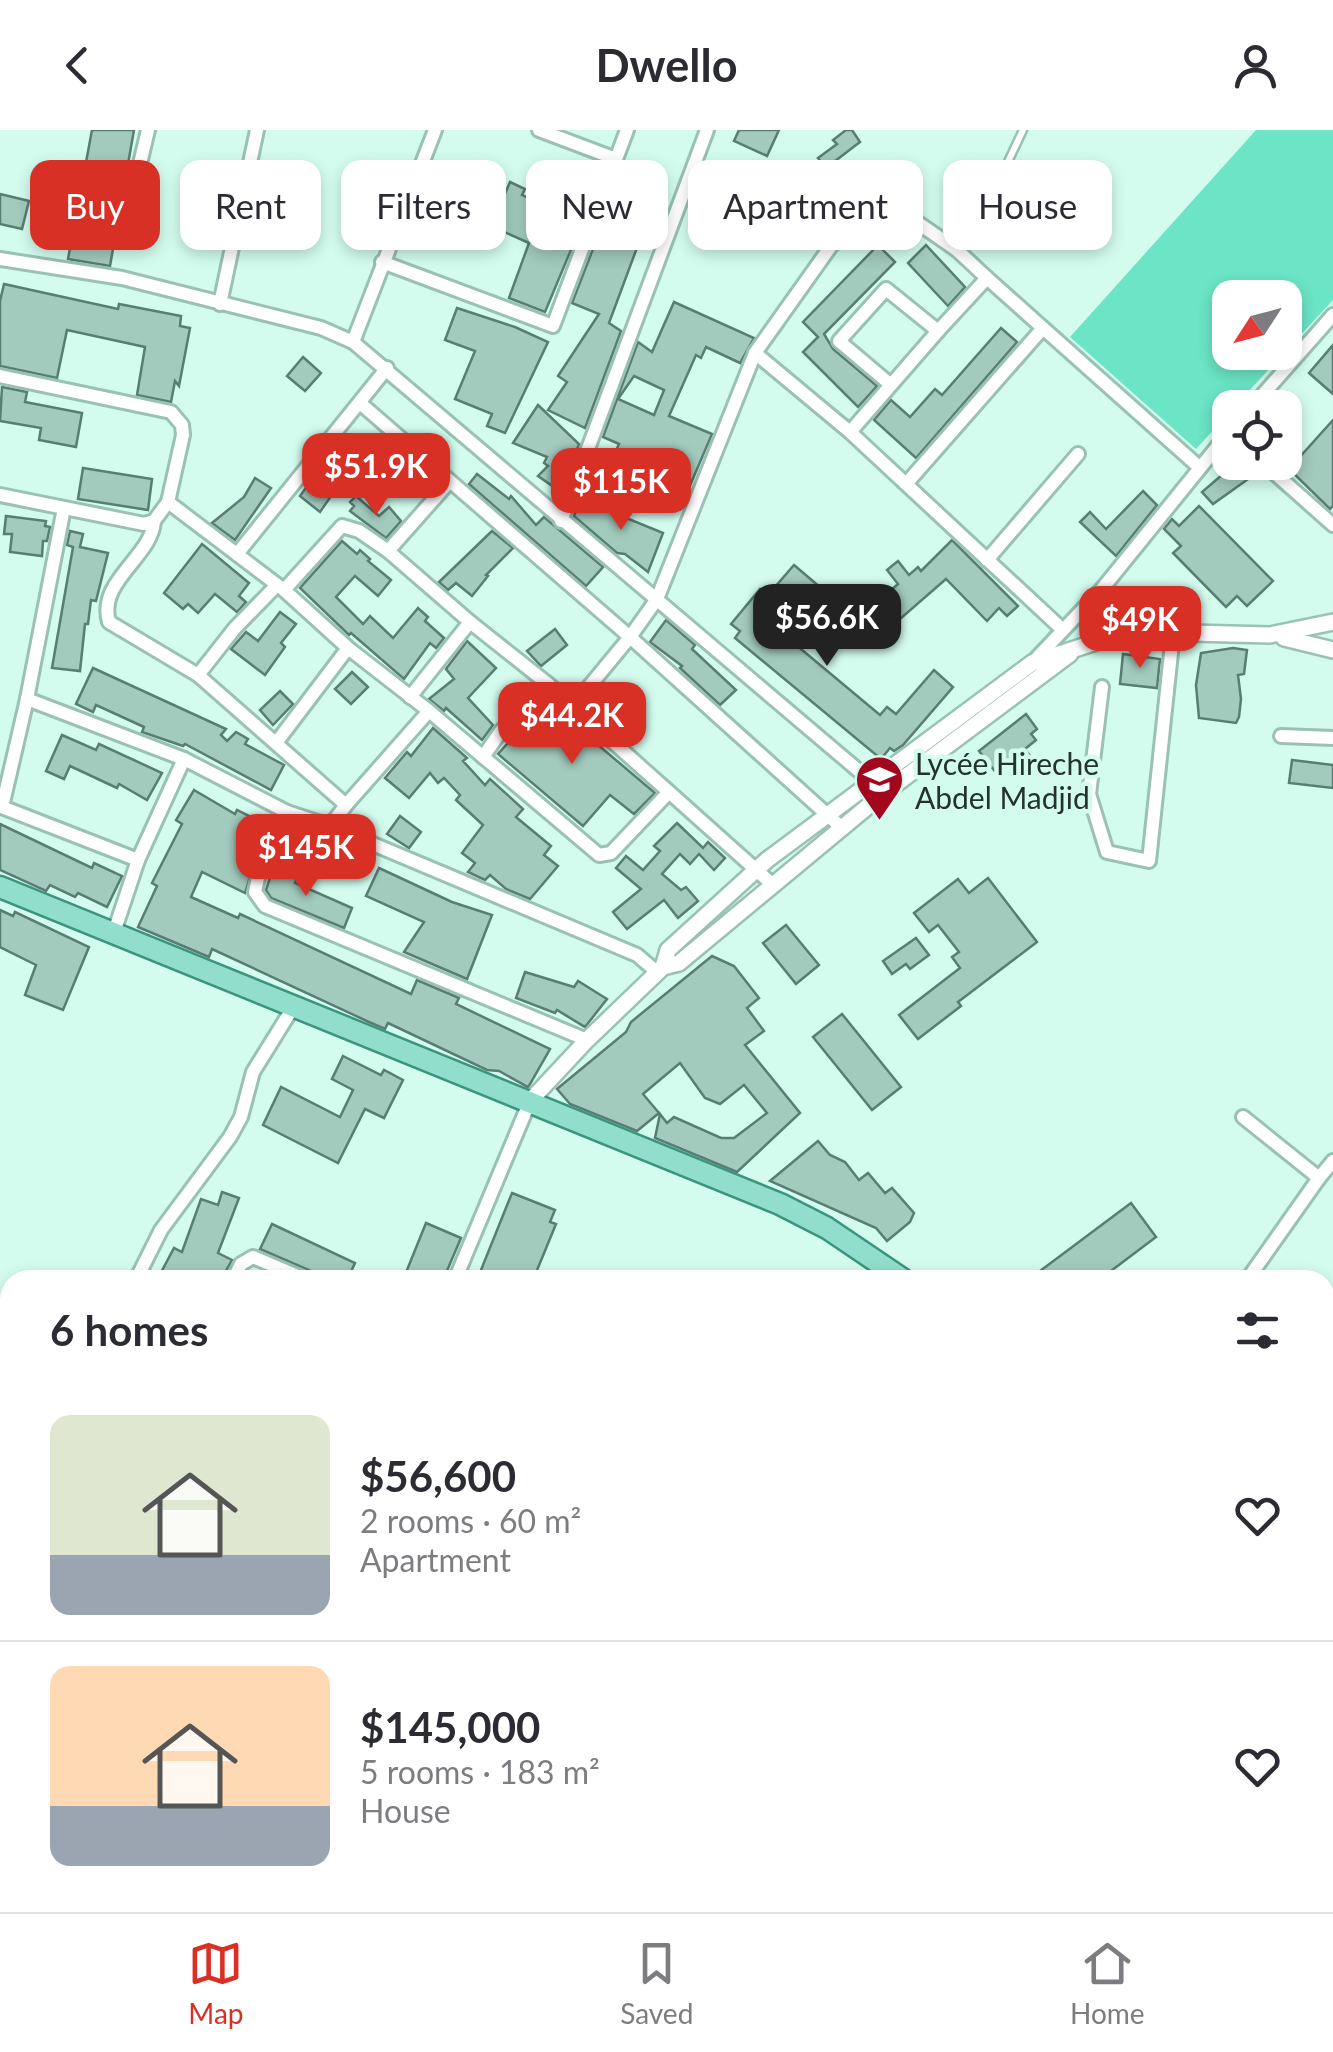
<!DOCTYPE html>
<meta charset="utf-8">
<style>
body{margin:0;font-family:Lato,sans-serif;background:#f7f7f7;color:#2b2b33;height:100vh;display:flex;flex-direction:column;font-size:38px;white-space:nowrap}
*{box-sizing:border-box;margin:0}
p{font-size:32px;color:#7c7c81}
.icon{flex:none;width:55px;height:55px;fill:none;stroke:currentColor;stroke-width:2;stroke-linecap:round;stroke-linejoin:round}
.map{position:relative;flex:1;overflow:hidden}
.drawer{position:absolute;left:0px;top:1140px;width:1335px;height:642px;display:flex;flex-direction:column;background:#fff;border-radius:30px 30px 0 0;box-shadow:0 5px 15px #0003}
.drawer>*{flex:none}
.hud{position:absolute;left:30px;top:30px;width:1275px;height:90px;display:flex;gap:20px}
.needle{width:65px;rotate:234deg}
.buttons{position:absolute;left:1212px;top:150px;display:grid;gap:20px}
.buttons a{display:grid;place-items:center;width:90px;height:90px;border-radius:20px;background:#fff;box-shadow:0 5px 15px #0003;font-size:50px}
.price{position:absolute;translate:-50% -85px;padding:0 22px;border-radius:20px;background:#d93025;color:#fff;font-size:32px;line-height:65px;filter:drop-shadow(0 2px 5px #0008)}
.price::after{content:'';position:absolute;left:50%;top:60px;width:30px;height:22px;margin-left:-15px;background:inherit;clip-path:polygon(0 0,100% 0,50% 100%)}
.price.on{background:#222;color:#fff}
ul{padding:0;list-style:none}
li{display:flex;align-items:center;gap:30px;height:250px;padding:0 50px}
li+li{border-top:2px solid #e1e1e2}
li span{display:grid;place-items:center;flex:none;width:280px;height:200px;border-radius:20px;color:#555}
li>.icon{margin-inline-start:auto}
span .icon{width:120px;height:120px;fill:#fffc;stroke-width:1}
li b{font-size:42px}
h2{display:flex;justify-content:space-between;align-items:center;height:120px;padding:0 50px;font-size:42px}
.pill{padding:0 35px;border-radius:20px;background:#fff;box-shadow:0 5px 15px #0003;font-size:35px;line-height:90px}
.pill.on{background:#d93025;color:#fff}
header{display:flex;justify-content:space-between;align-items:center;height:130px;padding:0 50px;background:#fff;font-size:45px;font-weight:700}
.tabs{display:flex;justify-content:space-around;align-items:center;height:140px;border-top:2px solid #e1e1e2;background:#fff;font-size:28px;color:#7c7c81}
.tabs a{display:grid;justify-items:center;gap:5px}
.tabs .on{color:#d93025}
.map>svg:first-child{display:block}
.green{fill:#6be5c5}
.building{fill:#a2cabd;stroke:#587d72;stroke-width:2.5;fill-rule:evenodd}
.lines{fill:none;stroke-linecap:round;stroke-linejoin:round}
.service-casing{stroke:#99c1b4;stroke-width:11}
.minor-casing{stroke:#99c1b4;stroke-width:18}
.tertiary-casing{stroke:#99c1b4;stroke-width:20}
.primary-casing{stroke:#3b947e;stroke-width:25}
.service{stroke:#fff;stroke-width:6}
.minor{stroke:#fff;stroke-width:12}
.tertiary{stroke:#fff;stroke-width:15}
.primary{stroke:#91decc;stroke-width:20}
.labels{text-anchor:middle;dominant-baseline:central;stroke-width:9;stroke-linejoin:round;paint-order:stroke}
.poi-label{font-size:30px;fill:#22322d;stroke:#d3fcef;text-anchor:start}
</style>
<header><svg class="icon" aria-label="back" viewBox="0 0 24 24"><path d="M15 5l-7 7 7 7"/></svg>Dwello<svg class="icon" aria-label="person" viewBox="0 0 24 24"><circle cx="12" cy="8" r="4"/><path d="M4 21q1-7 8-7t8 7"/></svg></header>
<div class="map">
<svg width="1333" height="1782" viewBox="0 0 1333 1782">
<rect width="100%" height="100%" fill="#d3fcef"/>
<!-- green -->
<path class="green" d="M 1256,0 L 1333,0 L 1333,170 L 1285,222 L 1285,168 L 1230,168 L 1230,222 L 1285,222 L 1234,277 L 1230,278 L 1230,282 L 1196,319 L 1070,207 Z"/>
<!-- building -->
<g class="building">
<path d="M 92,0 L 134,0 L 110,136 L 68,129 Z"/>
<path d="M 739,0 L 779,0 L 767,26 L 734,11 Z"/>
<path d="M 846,0 L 852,0 L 860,12 L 826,38 L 818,28 L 837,14 L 833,10 Z"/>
<path d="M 510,52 L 525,59 L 522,65 L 546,76 L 540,88 L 578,103 L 545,182 L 509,168 L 529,113 L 491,96 Z"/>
<path d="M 0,64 L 29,71 L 22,99 L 0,94 Z"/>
<path d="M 600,101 L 638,115 L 609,193 L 621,201 L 585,298 L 548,280 L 567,252 L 558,246 L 599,184 L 572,173 Z"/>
<path d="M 878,115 L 895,132 L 824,204 L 833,219 L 877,256 L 858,277 L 803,222 L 818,207 L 803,192 Z"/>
<path d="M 926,115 L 965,157 L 948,176 L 908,133 Z"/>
<path d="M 4,154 L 118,179 L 119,174 L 181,186 L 180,196 L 190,198 L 179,256 L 175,251 L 171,272 L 137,265 L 145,217 L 67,200 L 57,248 L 0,236 L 0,171 Z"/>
<path d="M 674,172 L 754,208 L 740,233 L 706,217 L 701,228 L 696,225 L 669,286 L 712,304 L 680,379 L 620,353 L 624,359 L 589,344 L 595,329 L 607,341 L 619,314 L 603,307 L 638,212 L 652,222 ZM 634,246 L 664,260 L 654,285 L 618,269 Z"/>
<path d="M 457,178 L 515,197 L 548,212 L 505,303 L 487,296 L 492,284 L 455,269 L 475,221 L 445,210 Z"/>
<path d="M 1001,198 L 1017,212 L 916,328 L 874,290 L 891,270 L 910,287 L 935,259 L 942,265 Z"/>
<path d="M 1333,215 L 1333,264 L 1309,243 Z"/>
<path d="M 303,227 L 321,243 L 305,261 L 287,246 Z"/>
<path d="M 2,257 L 27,262 L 25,272 L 82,283 L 76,317 L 39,310 L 41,298 L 0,291 Z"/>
<path d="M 538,275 L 579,314 L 561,362 L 538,346 L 548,336 L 544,333 L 547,327 L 513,313 Z"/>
<path d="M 1333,290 L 1333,376 L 1330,379 L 1289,339 Z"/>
<path d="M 330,325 L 349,340 L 320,382 L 300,366 Z"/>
<path d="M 1237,332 L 1252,332 L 1258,342 L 1213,374 L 1202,362 Z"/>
<path d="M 83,338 L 152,349 L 148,380 L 78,369 Z"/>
<path d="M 477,344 L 509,369 L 511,366 L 536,395 L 544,387 L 603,437 L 586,456 L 469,354 Z"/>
<path d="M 255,348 L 271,358 L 235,410 L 212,393 L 244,367 Z"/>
<path d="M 1143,361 L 1157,375 L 1116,426 L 1080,392 L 1090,382 L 1106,399 Z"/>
<path d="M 356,366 L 379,386 L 389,377 L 401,391 L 386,408 L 350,381 L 354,376 L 350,372 Z"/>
<path d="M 580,369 L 663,403 L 648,442 L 625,424 L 617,423 L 574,386 Z"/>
<path d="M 1199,376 L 1273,451 L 1247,476 L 1237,466 L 1226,477 L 1173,423 L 1181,416 L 1164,399 L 1172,389 L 1179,396 Z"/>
<path d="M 6,386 L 46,391 L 45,396 L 50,397 L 47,411 L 43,411 L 42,426 L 10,422 L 12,404 L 4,404 Z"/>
<path d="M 70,401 L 83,404 L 80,417 L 108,423 L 96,471 L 91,470 L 88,494 L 85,494 L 80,541 L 52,538 L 73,417 L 67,415 Z"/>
<path d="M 492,401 L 513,418 L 486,445 L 488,446 L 472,466 L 456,453 L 448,460 L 439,452 Z"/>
<path d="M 952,410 L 1018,476 L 1007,486 L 999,478 L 987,491 L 946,449 L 900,489 L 882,468 L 898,454 L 887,440 L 898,431 L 909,445 L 918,437 L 921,441 Z"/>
<path d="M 342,411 L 357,424 L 360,420 L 370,429 L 368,431 L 391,450 L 378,466 L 355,446 L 336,467 L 363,494 L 370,486 L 393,508 L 418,478 L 428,487 L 425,491 L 444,508 L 436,518 L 430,513 L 404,549 L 351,503 L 349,505 L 300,458 Z"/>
<path d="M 202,414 L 249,453 L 239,466 L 246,472 L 237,482 L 215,464 L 198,483 L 188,474 L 183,479 L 164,463 Z"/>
<path d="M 794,435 L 821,458 L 783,504 L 880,585 L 887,577 L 896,584 L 934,540 L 953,557 L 903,615 L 894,621 L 890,618 L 881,629 L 735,508 L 740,501 L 731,494 L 760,459 L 768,465 Z"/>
<path d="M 280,482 L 296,494 L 281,513 L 285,517 L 265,545 L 231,519 L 246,502 L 258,511 Z"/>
<path d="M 666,490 L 695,515 L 692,519 L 736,560 L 720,575 L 680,538 L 682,536 L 650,512 Z"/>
<path d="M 555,499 L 567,515 L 541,536 L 527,521 Z"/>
<path d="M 467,511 L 496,538 L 468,568 L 493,595 L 482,610 L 446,578 L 444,581 L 429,569 L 454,549 L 446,539 Z"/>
<path d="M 1233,518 L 1247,520 L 1244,544 L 1238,545 L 1241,569 L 1239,587 L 1236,593 L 1199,588 L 1196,555 L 1201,523 Z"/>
<path d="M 1123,524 L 1160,529 L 1157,558 L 1120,554 Z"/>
<path d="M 93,538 L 226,599 L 221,605 L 227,611 L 236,602 L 248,609 L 245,614 L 284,635 L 271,660 L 185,614 L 183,616 L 142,602 L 144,597 L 96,575 L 93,582 L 76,574 Z"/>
<path d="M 352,542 L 368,557 L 351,574 L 335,559 Z"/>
<path d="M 280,561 L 293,574 L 273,595 L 260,580 Z"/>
<path d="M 546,571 L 655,663 L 634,684 L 610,665 L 583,696 L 498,624 Z"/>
<path d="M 1026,584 L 1037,599 L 1031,604 L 1036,610 L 1025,619 L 1031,627 L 1013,641 L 1008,635 L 997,644 L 979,621 Z"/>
<path d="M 433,598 L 467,628 L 463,631 L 485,655 L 490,649 L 523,679 L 516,687 L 551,716 L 544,725 L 558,736 L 530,769 L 506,759 L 490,745 L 485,750 L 468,742 L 475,733 L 462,723 L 483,695 L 456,670 L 460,665 L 444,648 L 438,653 L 430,643 L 409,668 L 385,648 L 407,622 L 411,626 Z"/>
<path d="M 62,605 L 96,620 L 99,614 L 162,643 L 147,670 L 119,654 L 117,658 L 70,636 L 64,649 L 46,641 Z"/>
<path d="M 1292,630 L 1333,635 L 1333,658 L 1289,653 Z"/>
<path d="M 194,660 L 235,684 L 237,680 L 265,694 L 251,721 L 257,724 L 245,763 L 202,742 L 191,767 L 238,788 L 240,784 L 411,864 L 417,850 L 459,868 L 456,874 L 550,919 L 530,954 L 528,957 L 499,941 L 487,940 L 388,893 L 385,899 L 369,892 L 212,819 L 209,827 L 138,797 L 157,756 L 152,753 L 182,694 L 176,690 Z"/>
<path d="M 400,686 L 421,702 L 409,718 L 387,704 Z"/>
<path d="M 677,693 L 703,718 L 708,712 L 725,728 L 714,740 L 699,724 L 690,734 L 680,724 L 662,744 L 681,760 L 686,757 L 698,771 L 678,788 L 664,770 L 627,799 L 613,782 L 641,759 L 616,738 L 626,726 L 643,740 L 660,721 L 654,716 Z"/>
<path d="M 0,694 L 92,738 L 94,733 L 122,746 L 107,777 L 78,763 L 75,767 L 50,755 L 46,761 L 0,740 Z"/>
<path d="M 273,738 L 298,747 L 295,753 L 352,778 L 344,798 L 271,768 L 266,760 Z"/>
<path d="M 379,738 L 452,772 L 492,785 L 467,849 L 404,822 L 424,792 L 366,766 Z"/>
<path d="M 988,748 L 1037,812 L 958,872 L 961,876 L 918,909 L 899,885 L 960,838 L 952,827 L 959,822 L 938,795 L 929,802 L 914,783 L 958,749 L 969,763 Z"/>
<path d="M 0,780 L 13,786 L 15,782 L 89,817 L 63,880 L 25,865 L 36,835 L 0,817 Z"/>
<path d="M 786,795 L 819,835 L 796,854 L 763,813 Z"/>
<path d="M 916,808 L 929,825 L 910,839 L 906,834 L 892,844 L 883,831 Z"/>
<path d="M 712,826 L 734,836 L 759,868 L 747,878 L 764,901 L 745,915 L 800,983 L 737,1042 L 655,1008 L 660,984 L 667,993 L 674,987 L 721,1008 L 734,1008 L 767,983 L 744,955 L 720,974 L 705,968 L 680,933 L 643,964 L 659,983 L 637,1001 L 570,974 L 557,959 L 626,902 L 631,892 Z"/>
<path d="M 525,842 L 574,857 L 578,851 L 607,869 L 585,897 L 557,880 L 555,883 L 516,868 Z"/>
<path d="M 842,884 L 901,957 L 872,980 L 813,907 Z"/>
<path d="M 343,926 L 381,945 L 384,940 L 403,950 L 384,988 L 365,979 L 338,1033 L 263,995 L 281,957 L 340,987 L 353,960 L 332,949 Z"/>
<path d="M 818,1011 L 830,1025 L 845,1032 L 859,1050 L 868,1043 L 885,1063 L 892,1058 L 914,1083 L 910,1092 L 887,1111 L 876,1098 L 770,1051 Z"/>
<path d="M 222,1062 L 239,1068 L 218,1123 L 232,1130 L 221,1150 L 157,1150 L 174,1118 L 182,1122 L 201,1069 L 218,1075 Z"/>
<path d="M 512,1063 L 555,1080 L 550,1092 L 556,1094 L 533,1150 L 477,1150 Z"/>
<path d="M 1131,1073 L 1156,1107 L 1099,1150 L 1028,1150 Z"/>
<path d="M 426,1093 L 461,1108 L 443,1150 L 403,1150 Z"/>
<path d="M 272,1094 L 355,1133 L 347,1150 L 317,1150 L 311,1141 L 260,1119 Z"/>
</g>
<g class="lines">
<defs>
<g id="service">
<path d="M 686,56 L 830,116"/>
<path d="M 957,120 L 981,89 L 1023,0"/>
</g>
<g id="minor">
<path d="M 539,0 L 616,29"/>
<path d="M 128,84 L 148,0"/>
<path d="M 0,129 L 122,148 L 321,198 L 353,212 L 879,658"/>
<path d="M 382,132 L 553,196 L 627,0"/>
<path d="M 220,174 L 257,0"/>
<path d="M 1043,198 L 1199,337"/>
<path d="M 353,212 L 435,0"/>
<path d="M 755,223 L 850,302 L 1063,500"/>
<path d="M 0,246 L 171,282 L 182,295 L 183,305 L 168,372"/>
<path d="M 360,273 L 630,507 L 842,698"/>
<path d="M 1251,278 L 1333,185"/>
<path d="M 850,302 L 938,201 L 886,159 L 839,211 L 891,255"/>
<path d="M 1262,332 L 1333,395"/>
<path d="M 906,354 L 1043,198 L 987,148 L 938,201"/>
<path d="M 0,365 L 144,394 L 154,391 L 168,372 L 284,460"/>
<path d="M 64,378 L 27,569 L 184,629 L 287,682 L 330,696 L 637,825 L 657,842"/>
<path d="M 154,391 C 152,427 97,451 109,492 L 198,545 L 346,675 L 330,696"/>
<path d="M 561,391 L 707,0"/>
<path d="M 342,396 L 359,401 L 388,421 L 470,492 L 548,554 L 669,662 L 611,723 L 599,725 L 429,581 L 348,518 L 284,460 Z"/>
<path d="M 388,421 L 450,351"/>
<path d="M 237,424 L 387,238"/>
<path d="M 987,430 L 1078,324"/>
<path d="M 1032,533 L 1102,459 L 1230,301"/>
<path d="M 198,545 L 235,498 L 277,455"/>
<path d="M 1102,557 L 1089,664 L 1107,722 L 1149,731 L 1173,504"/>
<path d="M 410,567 L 470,492"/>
<path d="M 27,569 L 2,677 L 138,730"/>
<path d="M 573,576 L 630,507 L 657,469 L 755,223 L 831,116 L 859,89 L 885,79 L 908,86 L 957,120 L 987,148"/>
<path d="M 1281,606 L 1333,608"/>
<path d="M 276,613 L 348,518"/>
<path d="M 483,627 L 501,601 L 548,554"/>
<path d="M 669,662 L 772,754"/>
<path d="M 346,675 L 429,581"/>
<path d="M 287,682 L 258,748 L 255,762 L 265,776 L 587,910"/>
<path d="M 114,802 L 138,730 L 184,629"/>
<path d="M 1243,987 L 1319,1048 L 1247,1150"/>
<path d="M 1319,1048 L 1333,1031"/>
<path d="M 136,1150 L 161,1100 L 230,1007 L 241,987 L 253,942 L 294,876"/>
<path d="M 233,1150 L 241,1134 L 253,1127 L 307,1150"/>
<path d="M 455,1150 L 530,971"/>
<path d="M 1325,1193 L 1333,1183"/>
<path d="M 1325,1322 L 1333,1323"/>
<path d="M 0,1351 L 10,1329"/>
<path d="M 1325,1384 L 1333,1372"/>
<path d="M 0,1414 L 10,1421"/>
<path d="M 1325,1584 L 1333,1573"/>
<path d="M 1325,1629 L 1333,1633"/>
<path d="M 0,1659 L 10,1665"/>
<path d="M 1325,1752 L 1333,1734"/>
<path d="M 577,1772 L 591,1782"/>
<path d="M 824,1772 L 839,1782"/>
<path d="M 1054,1772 L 1075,1782"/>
<path d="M 27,1782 L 33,1772"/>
<path d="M 167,1782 L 173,1772"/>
<path d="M 458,1782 L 464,1772"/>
<path d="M 904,1782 L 910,1772"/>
</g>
<g id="tertiary">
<path d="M 1284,508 L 1333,520"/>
<path d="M 663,837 L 668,820 L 767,730 L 1032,533 L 1102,510 L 1191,503 L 1270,505 L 1333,492"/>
<path d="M 530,971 L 587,910 L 663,837 L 679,833 L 884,663 L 1070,524"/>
</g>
<g id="primary">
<path d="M 0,757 L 780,1074 L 827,1098 L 904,1150"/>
<path d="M 1325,1243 L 1333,1244"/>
</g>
</defs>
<!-- service casing -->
<use href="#service" class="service-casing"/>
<!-- minor casing -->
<use href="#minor" class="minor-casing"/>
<!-- tertiary casing -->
<use href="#tertiary" class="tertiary-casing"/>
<!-- primary casing -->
<use href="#primary" class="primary-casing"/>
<!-- service -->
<use href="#service" class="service"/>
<!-- minor -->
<use href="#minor" class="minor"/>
<!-- tertiary -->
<use href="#tertiary" class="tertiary"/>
<!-- primary -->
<use href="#primary" class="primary"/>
</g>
<!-- icons -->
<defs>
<symbol id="school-pin" viewBox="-11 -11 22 30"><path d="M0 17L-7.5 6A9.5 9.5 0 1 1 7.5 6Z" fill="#a3071e" stroke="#d3fcef"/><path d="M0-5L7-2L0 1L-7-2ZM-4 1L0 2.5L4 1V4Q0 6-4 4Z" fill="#fff"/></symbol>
</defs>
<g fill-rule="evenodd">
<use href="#school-pin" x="852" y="622" width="55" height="75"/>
</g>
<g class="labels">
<!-- poi labels -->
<g class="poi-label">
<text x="915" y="633">Lycée Hireche<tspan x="915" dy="34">Abdel Madjid</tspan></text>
</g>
</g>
</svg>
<div class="buttons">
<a><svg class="needle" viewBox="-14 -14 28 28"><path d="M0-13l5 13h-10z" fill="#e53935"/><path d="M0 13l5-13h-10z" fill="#7c7c81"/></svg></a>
<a><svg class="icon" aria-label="locate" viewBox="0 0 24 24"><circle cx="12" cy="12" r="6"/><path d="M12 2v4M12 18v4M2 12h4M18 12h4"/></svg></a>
</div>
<b class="price" style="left:376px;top:388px">$51.9K</b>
<b class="price" style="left:621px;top:403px">$115K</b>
<b class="price on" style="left:827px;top:539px">$56.6K</b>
<b class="price" style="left:1140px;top:541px">$49K</b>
<b class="price" style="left:572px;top:637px">$44.2K</b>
<b class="price" style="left:306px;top:769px">$145K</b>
<div class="hud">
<a class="pill on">Buy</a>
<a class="pill">Rent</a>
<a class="pill">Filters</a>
<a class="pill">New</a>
<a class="pill">Apartment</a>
<a class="pill">House</a>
</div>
<section class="drawer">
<h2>6 homes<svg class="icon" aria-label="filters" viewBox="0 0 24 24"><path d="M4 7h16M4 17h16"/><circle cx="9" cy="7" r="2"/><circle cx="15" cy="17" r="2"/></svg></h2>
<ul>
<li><span style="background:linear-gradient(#dfe7d0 70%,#9aa5b1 0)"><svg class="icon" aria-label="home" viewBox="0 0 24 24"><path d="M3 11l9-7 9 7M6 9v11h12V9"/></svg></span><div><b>$56,600</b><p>2 rooms · 60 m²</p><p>Apartment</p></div><svg class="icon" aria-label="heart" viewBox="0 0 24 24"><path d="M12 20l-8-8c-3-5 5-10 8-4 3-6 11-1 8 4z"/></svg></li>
<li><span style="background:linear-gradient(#ffd9b3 70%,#9aa5b1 0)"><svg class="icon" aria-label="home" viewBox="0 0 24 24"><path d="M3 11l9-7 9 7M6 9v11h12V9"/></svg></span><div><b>$145,000</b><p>5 rooms · 183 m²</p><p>House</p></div><svg class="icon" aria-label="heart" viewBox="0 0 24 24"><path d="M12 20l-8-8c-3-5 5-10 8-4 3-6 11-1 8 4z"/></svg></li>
</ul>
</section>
</div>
<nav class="tabs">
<a class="on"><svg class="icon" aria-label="map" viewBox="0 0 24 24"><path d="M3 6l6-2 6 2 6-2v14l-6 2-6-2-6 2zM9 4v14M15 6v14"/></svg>Map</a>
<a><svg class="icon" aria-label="saved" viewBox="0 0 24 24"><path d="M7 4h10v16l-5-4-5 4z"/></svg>Saved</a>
<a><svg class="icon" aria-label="home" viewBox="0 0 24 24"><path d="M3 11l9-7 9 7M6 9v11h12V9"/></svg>Home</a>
</nav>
